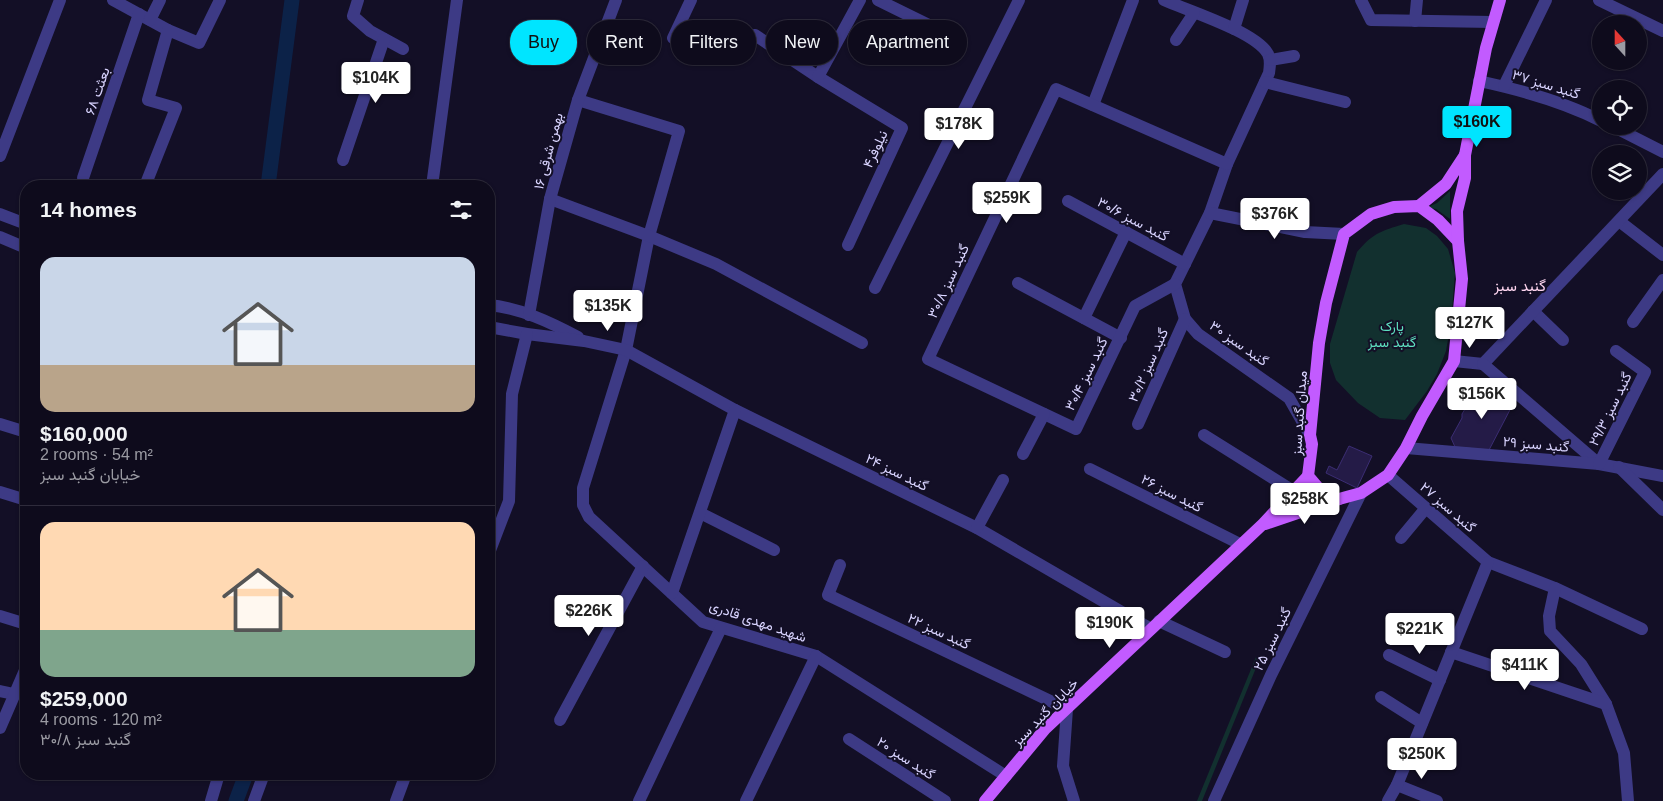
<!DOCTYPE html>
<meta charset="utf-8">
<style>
body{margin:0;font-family:Arial,Vazirmatn,sans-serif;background:#171425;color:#f1f3f6;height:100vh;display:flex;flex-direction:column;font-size:19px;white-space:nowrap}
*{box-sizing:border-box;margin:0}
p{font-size:16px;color:#9b9ba3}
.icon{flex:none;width:28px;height:28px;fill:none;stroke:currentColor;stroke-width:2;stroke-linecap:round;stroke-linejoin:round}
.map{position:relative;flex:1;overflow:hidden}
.details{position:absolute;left:20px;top:180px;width:475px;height:600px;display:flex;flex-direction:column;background:#0e0b1c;border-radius:20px;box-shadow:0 1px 4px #0004,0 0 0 1px #2e2b3b}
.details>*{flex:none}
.banner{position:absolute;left:510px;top:20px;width:475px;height:45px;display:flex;gap:10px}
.needle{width:32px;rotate:339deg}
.tools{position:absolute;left:1592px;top:15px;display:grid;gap:10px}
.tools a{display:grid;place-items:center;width:55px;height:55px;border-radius:50%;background:#0e0b1c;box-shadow:0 1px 4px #0004,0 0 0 1px #2e2b3b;font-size:25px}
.price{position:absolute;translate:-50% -42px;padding:0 11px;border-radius:5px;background:#fff;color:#222;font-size:16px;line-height:32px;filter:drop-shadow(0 1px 2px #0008)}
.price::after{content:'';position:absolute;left:50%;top:30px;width:15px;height:11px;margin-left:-8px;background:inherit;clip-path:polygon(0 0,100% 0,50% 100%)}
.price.current{background:#00e5ff;color:#111}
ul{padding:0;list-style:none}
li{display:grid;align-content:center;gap:10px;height:265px;padding:0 20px}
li+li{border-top:1px solid #2e2b3b}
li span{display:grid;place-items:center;height:155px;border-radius:15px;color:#555}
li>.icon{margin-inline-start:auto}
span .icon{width:90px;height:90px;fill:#fffc;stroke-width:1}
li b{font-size:21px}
h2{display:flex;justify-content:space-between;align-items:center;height:60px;padding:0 20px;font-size:21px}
.pill{padding:0 18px;border-radius:22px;background:#0e0b1c;box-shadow:0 1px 4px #0004,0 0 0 1px #2e2b3b;font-size:18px;line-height:45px}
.pill.current{background:#00e5ff;color:#111}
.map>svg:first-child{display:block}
.green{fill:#12302f}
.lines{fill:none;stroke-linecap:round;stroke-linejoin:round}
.canal{stroke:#0c2248;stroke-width:15}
.building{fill:#241b47;stroke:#3b2d73}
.minor{stroke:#3d3a85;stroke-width:12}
.major{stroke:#c25bff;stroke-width:12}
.labels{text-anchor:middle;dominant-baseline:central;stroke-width:4;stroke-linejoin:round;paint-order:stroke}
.street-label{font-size:14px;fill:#d9d4ff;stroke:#130f26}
.park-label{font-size:14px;fill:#5fe0c0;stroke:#130f26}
.neighbourhood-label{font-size:15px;fill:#ffd6f0;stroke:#130f26}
</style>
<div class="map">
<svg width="1663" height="801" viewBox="0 0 1663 801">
<rect width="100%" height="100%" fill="#130f26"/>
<!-- green -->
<g class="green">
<path d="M 1450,191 L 1450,219 L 1436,209 L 1426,208 L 1437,203 Z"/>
<path d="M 1404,224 L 1426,228 L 1437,236 L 1448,249 L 1455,273 L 1451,322 L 1446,351 L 1437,374 L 1427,391 L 1405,420 L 1380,418 L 1358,403 L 1336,380 L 1330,363 L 1330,344 L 1357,252 C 1373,233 1381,231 1404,224 Z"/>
<path d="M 1256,657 L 1260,658 L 1202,801 L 1197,801 Z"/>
</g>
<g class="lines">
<!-- canal -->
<g class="canal">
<path d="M 268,186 L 292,0"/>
<path d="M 236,801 L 246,774"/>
</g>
</g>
<!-- building -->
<g class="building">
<path d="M 1491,385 L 1513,404 L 1489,450 L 1455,447 L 1451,438 L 1462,418 L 1462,414 L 1477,389 Z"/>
<path d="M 1349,446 L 1372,456 L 1357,488 L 1326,473 L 1329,466 L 1337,470 Z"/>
</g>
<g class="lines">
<!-- minor -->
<g class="minor">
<path d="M 113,0 L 168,30"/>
<path d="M 358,0 L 353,16 L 370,31 L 403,49"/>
<path d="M 878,0 L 951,36"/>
<path d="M 1164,0 C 1189,11 1256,32 1268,54 C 1271,60 1270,66 1269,73 L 1227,164 L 1210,213 L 1175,284 L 1185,319 L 1198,334 L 1289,398 L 1310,435"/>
<path d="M 1361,0 L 1371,20 L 1493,22"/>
<path d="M 1599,0 L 1663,31"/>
<path d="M 150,20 L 160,0"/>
<path d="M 1415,21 L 1417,0"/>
<path d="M 1234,29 L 1243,0"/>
<path d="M 755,35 L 818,77 L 902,128 L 848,245"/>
<path d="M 673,38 L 691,0"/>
<path d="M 1176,40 L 1194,13"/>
<path d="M 1270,60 L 1294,56"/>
<path d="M 818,77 L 860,0"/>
<path d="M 1479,81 C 1521,90 1564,102 1601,121"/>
<path d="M 1265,82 L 1345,102"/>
<path d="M 1504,86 L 1546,0"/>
<path d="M 578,100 L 679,131 L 649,236 L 626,350 L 583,488 L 583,505 L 589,517 L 703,622 L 816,656 L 1006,776"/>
<path d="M 1093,105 L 1133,0"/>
<path d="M 1612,126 L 1663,152"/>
<path d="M 0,156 L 60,0"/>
<path d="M 343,160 L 384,39"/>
<path d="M 83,178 L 139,14"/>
<path d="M 145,186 L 176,108 L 148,100 L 168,30 L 199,43 L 220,0"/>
<path d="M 432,186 L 457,0"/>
<path d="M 550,199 L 649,236 L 716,264 L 862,343"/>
<path d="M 1068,201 L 1185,264"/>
<path d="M 1210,213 L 1305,232 L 1344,234"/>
<path d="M 0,214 L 26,224"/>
<path d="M 1619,221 L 1663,255"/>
<path d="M 0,237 L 26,248"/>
<path d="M 1018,283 L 1121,338"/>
<path d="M 1175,284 L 1135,306 L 1076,429 L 928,359 L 1056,89 L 1227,164"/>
<path d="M 875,288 L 1019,0"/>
<path d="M 489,305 C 520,308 550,322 578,337"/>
<path d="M 1533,311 L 1563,340"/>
<path d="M 529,315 L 550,199 L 578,100 L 616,0"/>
<path d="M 1084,318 L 1126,232"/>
<path d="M 1633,322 L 1663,280"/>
<path d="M 489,327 L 527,334 L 584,341 L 626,350 L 735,410 L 977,528 L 1151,629"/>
<path d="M 1454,361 L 1483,364"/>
<path d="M 1483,364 L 1663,174"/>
<path d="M 1483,364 L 1599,464"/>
<path d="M 0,424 L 26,432"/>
<path d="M 1138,424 L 1185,319"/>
<path d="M 1204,435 L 1295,492"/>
<path d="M 1406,448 L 1599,464 L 1663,476"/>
<path d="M 1023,454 L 1044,414"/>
<path d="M 1599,464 L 1645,372 L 1616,351"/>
<path d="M 1619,467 L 1663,510"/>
<path d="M 1090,469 L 1240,544"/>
<path d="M 1388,475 L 1488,562 L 1555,588 L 1642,629"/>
<path d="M 0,492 L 26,500"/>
<path d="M 700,513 L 774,550"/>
<path d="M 977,528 L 1003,480"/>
<path d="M 1401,538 L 1426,508"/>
<path d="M 489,553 L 509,501 L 512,394 L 527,334"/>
<path d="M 840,565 L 828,595 L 1067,709 L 1063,766 L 1074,801"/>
<path d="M 1555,588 L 1549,616 L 1550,631 L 1581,664 L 1606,704 L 1624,753 L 1628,801"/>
<path d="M 672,593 L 735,410"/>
<path d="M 0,616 L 26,624"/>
<path d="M 1159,621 L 1225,652"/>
<path d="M 1451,652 L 1606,704"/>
<path d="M 1389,655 L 1440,680"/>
<path d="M 0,691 L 14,694"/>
<path d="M 1381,697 L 1422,723"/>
<path d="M 560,720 L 643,566"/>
<path d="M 0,728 L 26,668"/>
<path d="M 849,739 L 945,801"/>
<path d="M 1397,785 L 1437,801"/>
<path d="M 211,801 L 219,774"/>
<path d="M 254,801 L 264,774"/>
<path d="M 396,801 L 406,774"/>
<path d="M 639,801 L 721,628"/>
<path d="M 746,801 L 816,656"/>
<path d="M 1214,801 L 1271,675 L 1361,493"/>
<path d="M 1388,801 L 1397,785 L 1488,562"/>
</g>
<!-- major -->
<g class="major">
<path d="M 1465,155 L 1486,48 L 1500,0"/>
<path d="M 1419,206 L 1438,220 L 1458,241 L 1462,279 L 1454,361 L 1422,416 L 1406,448 L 1388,475 L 1361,493 L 1339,499 L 1325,496 L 1308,476 L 1312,444 L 1310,435 L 1319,343 L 1326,303 L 1344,234 L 1371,214 L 1394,207 Z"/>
<path d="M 1419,206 L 1446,184 L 1465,155 L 1465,178 L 1457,211 L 1458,241"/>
<path d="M 1265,524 L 1339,499"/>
<path d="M 985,801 L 1045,729 L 1263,524 L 1308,476"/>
</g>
</g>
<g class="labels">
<!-- street labels -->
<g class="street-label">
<text transform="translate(1546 84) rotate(17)">گنبد سبز ۳۷</text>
<text transform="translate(97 91) rotate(-71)">بعثت ۶۸</text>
<text transform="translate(875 149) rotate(-65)">نیلوفر۴</text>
<text transform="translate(548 151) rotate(-75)">بهمن شرقی ۱۶</text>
<text transform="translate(1133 219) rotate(28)">گنبد سبز ۳۰/۶</text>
<text transform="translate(948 281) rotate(-65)">گنبد سبز ۳۰/۸</text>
<text transform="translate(1239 343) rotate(35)">گنبد سبز ۳۰</text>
<text transform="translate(1148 365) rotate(-66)">گنبد سبز ۳۰/۲</text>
<text transform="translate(1086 374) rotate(-64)">گنبد سبز ۳۰/۴</text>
<text transform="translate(1610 409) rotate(-64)">گنبد سبز ۲۹/۳</text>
<text transform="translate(1299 413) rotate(-86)">میدان گنبد سبز</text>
<text transform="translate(1536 444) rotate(5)">گنبد سبز ۲۹</text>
<text transform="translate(897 472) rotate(26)">گنبد سبز ۲۴</text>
<text transform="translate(1172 493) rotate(27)">گنبد سبز ۲۶</text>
<text transform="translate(1448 507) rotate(41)">گنبد سبز ۲۷</text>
<text transform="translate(758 621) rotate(19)">شهید مهدی قادری</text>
<text transform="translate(939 631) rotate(25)">گنبد سبز ۲۲</text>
<text transform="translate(1272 639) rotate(-64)">گنبد سبز ۲۵</text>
<text transform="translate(1045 712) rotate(-46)">خیابان گنبد سبز</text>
<text transform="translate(906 758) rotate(33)">گنبد سبز ۲۰</text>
</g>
<!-- park labels -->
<g class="park-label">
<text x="1392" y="326">پارک<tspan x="1392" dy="16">گنبد سبز</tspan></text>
</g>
<!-- neighbourhood labels -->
<g class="neighbourhood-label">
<text x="1520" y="285">گنبد سبز</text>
</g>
</g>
</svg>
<div class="tools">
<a><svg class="needle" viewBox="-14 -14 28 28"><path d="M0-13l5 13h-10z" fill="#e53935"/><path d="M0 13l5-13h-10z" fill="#9b9ba3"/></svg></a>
<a><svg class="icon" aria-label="locate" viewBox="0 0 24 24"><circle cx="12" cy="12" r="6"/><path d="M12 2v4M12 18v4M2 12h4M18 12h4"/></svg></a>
<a><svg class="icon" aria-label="layers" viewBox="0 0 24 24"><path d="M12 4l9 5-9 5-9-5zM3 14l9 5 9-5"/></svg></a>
</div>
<b class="price" style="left:376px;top:104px">$104K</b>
<b class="price current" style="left:1477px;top:148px">$160K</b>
<b class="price" style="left:959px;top:150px">$178K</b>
<b class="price" style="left:1007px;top:224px">$259K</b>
<b class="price" style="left:1275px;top:240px">$376K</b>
<b class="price" style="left:608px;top:332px">$135K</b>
<b class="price" style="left:1470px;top:349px">$127K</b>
<b class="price" style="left:1482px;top:420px">$156K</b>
<b class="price" style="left:1305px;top:525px">$258K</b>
<b class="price" style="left:589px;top:637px">$226K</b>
<b class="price" style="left:1110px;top:649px">$190K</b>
<b class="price" style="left:1420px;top:655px">$221K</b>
<b class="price" style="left:1525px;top:691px">$411K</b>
<b class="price" style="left:1422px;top:780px">$250K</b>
<div class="banner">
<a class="pill current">Buy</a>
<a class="pill">Rent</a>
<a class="pill">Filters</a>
<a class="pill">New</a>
<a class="pill">Apartment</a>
</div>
<section class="details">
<h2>14 homes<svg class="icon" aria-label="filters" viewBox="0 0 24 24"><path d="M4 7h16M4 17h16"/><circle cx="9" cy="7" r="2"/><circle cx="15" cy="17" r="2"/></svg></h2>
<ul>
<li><span style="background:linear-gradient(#c9d6e8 70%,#b9a48a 0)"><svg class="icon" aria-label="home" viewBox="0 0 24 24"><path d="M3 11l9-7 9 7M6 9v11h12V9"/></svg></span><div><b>$160,000</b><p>2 rooms · 54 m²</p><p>خیابان گنبد سبز</p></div></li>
<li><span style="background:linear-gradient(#ffd9b3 70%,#7fa58c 0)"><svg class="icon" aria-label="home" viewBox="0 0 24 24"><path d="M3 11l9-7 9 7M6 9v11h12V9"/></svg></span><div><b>$259,000</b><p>4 rooms · 120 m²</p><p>گنبد سبز ۳۰/۸</p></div></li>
</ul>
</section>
</div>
